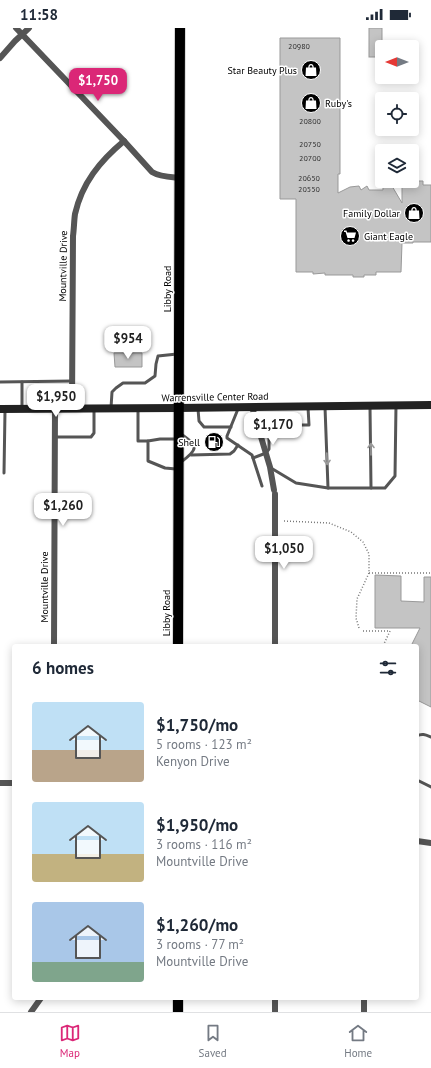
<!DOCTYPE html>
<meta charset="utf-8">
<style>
body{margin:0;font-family:"PT Sans",sans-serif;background:#f6f6f7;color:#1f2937;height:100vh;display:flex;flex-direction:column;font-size:15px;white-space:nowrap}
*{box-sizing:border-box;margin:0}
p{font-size:13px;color:#747a83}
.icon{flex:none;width:22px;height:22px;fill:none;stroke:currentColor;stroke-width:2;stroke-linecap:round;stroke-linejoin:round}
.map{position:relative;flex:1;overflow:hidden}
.side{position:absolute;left:12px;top:616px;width:407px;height:356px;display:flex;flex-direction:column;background:#fff;border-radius:4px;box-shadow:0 2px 10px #0003}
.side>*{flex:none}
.needle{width:26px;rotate:270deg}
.tools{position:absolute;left:375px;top:12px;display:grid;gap:8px}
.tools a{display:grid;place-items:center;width:44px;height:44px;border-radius:4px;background:#fff;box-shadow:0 2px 10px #0003;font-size:20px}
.price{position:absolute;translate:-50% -34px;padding:0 9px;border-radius:8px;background:#fff;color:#222;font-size:13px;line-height:26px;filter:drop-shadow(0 1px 2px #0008)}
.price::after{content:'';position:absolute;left:50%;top:24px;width:12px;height:9px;margin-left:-6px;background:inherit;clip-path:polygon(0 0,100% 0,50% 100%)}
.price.current{background:#db2777;color:#fff}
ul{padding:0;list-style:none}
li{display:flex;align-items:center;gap:12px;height:100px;padding:0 20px}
li span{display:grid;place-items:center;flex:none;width:112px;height:80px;border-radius:4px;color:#555}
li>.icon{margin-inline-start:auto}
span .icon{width:48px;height:48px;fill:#fffc;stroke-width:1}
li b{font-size:17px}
h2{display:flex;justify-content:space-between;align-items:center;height:48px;padding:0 20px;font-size:17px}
.status{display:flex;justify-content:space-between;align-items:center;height:28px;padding:0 20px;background:#fff;direction:ltr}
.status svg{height:11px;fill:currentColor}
.dock{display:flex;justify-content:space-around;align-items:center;height:56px;border-top:1px solid #e0e1e3;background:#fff;font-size:11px;color:#747a83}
.dock a{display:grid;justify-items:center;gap:2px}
.dock .current{color:#db2777}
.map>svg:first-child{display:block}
.building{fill:#c4c4c4;stroke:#999}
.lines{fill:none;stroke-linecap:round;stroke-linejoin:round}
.primary-casing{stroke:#dbdbdb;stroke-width:12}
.path{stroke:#777;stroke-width:1.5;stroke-dasharray:1 2;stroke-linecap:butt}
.lane{stroke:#555;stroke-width:3}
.street{stroke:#555;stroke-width:6}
.secondary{stroke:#222;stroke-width:8}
.primary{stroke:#000;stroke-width:10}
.oneway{stroke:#999}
.labels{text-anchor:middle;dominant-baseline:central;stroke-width:3;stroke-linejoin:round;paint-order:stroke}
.number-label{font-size:8px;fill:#313131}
.poi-label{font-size:10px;fill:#000;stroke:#fff;text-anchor:end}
.street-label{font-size:10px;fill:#000;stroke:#fff}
</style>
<div class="status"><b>11:58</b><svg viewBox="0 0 49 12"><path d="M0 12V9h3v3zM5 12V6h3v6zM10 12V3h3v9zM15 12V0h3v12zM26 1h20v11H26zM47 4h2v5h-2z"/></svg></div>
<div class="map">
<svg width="431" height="984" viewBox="0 0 431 984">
<rect width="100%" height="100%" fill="#fff"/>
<!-- building -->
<g class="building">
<rect x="369" y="0" width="13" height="29"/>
<path d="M 280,10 L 340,10 L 340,146 L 338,146 L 338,165 L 350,159 L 359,158 L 361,162 L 367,158 L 369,162 L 383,162 L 383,156 L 389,153 L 402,175 L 402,156 L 417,156 L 417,153 L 423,153 L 423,157 L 431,157 L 431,214 L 413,214 L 413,215 L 402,215 L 401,244 L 376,244 L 376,247 L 364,247 L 364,249 L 353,249 L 353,247 L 325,247 L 325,245 L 313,246 L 313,244 L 296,244 L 296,171 L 280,171 Z"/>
<path d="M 114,325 L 142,325 L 142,339 L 115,339 Z"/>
<path d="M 375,547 L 401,548 L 401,573 L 424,574 L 424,549 L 431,549 L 431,679 L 417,672 L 417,618 L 411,618 L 420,600 L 375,600 Z"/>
</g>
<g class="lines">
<defs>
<g id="primary">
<path d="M 178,618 L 180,0"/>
<path d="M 178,970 L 178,984"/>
</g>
</defs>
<!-- primary casing -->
<use href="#primary" class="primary-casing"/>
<!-- path -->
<g class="path">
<path d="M 284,493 L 329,495 L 351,504 L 363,514 L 369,526 L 369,545 L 357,571 L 356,590 L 359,600"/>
<path d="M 369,545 L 431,545"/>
<path d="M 363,603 L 390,603 L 383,618"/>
</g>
<!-- lane -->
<g class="lane">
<path d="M 0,354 L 72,353"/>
<path d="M 22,354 L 22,381"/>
<path d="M 325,379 L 328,460"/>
<path d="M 370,379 L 371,460"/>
<path d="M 111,380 L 112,364 L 116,360 L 123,355 L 145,355 L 155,348 L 156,336 L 158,328 L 177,326"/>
<path d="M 138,381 L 138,413 L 148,413"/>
<path d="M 198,381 L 199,393 L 204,399 L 231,399"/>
<path d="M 238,381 L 227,408 L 227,410 L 252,427 L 262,458"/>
<path d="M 181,406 C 198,418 199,421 181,434"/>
<path d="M 55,409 L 91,409 L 94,405 L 94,382"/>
<path d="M 176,411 L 160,411 L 148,413 L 148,433 L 165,440 L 176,441"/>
<path d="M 191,427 L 230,426 L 234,423 L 238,417"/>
<path d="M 253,430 L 266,425 L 269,421 L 269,397 L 309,397 L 308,379"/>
<path d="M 271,440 L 296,455 L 328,460 L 385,460 L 395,448 L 396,377"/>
<path d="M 4,445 L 5,383"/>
<path d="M 417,708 C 422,705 426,707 431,709"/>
<path d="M 417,752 L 431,759"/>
</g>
<!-- street -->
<g class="street">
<path d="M 16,0 L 124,113 L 152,144 C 160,149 170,149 180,150"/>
<path d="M 0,30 L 15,13 L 29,0"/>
<path d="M 252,379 L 270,439 L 274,462"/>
<path d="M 72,380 L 73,208 C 74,201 74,193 75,186 C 82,155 100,133 124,113"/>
<path d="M 54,618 L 55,380"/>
<path d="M 275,618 L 275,466"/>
<path d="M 0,755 L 14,755"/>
<path d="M 417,813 L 431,815"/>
<path d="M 275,970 L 275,984"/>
<path d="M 31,984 L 41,970"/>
<path d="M 364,984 L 364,970"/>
</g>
<!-- secondary -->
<path class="secondary" d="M 0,381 L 178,380 L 431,377"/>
<!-- primary -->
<use href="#primary" class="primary"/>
</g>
<!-- one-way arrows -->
<defs><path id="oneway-shaft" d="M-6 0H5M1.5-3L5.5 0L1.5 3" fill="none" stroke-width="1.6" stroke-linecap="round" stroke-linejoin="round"/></defs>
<g class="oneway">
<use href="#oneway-shaft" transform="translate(371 421) rotate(-90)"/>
<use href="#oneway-shaft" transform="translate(327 431) rotate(88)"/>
</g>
<!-- icons -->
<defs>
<symbol id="shop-disc" viewBox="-11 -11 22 22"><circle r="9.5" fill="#000" stroke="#fff"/><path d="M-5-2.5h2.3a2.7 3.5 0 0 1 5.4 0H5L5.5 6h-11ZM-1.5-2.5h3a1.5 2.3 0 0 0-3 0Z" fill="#fff"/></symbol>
<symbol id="supermarket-disc" viewBox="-11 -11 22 22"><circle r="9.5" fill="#000" stroke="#fff"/><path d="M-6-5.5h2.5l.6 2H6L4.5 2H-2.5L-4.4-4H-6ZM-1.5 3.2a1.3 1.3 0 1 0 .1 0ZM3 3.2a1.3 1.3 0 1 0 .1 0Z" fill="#fff"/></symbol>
<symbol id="fuel-disc" viewBox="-11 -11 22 22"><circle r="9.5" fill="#000" stroke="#fff"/><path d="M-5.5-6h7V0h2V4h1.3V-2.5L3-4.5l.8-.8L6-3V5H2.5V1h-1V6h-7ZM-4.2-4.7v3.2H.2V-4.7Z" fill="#fff"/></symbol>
</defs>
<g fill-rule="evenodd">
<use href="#shop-disc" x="300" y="31" width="22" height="22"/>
<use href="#shop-disc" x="300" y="64" width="22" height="22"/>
<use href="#shop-disc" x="403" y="174" width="22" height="22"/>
<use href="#supermarket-disc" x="339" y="197" width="22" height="22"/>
<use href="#fuel-disc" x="203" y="403" width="22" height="22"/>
</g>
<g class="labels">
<!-- number labels -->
<g class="number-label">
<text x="299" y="18">20980</text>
<text x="310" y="93">20800</text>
<text x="310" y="116">20750</text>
<text x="310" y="130">20700</text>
<text x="309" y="150">20650</text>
<text x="309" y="161">20550</text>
</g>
<!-- poi labels -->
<g class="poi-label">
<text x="297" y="42">Star Beauty Plus</text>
<text x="325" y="75" text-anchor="start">Ruby's</text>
<text x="400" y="185">Family Dollar</text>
<text x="364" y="208" text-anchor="start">Giant Eagle</text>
<text x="200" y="414">Shell</text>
</g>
<!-- street labels -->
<g class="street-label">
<text transform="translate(63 238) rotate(-89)">Mountville Drive</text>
<text transform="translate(167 261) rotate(-90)">Libby Road</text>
<text transform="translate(215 369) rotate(-1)">Warrensville Center Road</text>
<text transform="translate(44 559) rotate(-90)">Mountville Drive</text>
<text transform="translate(166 585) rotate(-90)">Libby Road</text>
</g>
</g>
</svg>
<div class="tools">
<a><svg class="needle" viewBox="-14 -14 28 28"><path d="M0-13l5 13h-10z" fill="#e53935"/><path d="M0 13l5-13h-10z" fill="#747a83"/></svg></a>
<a><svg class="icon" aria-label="locate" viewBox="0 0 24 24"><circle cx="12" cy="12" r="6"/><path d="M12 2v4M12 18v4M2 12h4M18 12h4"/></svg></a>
<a><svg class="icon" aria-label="layers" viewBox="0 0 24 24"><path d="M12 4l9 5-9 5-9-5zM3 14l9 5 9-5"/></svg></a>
</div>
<b class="price current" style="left:98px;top:74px">$1,750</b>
<b class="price" style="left:128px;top:332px">$954</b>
<b class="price" style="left:56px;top:390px">$1,950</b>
<b class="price" style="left:273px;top:418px">$1,170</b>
<b class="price" style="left:63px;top:499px">$1,260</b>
<b class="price" style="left:284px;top:542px">$1,050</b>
<section class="side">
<h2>6 homes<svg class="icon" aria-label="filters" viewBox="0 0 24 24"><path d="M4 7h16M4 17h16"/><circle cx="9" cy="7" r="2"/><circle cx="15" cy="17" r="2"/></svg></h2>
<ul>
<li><span style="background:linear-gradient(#bfe0f5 60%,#b9a48a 0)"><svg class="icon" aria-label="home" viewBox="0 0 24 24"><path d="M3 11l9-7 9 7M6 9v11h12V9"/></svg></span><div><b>$1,750/mo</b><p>5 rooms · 123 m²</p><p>Kenyon Drive</p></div></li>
<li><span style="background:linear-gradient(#bfe0f5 65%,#c2b280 0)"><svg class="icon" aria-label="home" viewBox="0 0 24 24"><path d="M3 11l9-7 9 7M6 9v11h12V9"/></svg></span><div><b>$1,950/mo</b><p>3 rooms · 116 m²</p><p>Mountville Drive</p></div></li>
<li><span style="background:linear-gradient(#a9c7e8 75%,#7fa58c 0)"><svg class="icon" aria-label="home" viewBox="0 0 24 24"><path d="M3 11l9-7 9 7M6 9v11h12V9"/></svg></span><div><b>$1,260/mo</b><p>3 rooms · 77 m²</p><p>Mountville Drive</p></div></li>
</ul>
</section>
</div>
<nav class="dock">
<a class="current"><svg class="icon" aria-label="map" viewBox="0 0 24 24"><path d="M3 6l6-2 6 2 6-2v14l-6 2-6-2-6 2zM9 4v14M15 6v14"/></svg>Map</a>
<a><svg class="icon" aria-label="saved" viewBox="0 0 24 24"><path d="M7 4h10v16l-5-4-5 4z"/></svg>Saved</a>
<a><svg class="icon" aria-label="home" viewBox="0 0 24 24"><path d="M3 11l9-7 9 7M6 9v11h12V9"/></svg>Home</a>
</nav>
